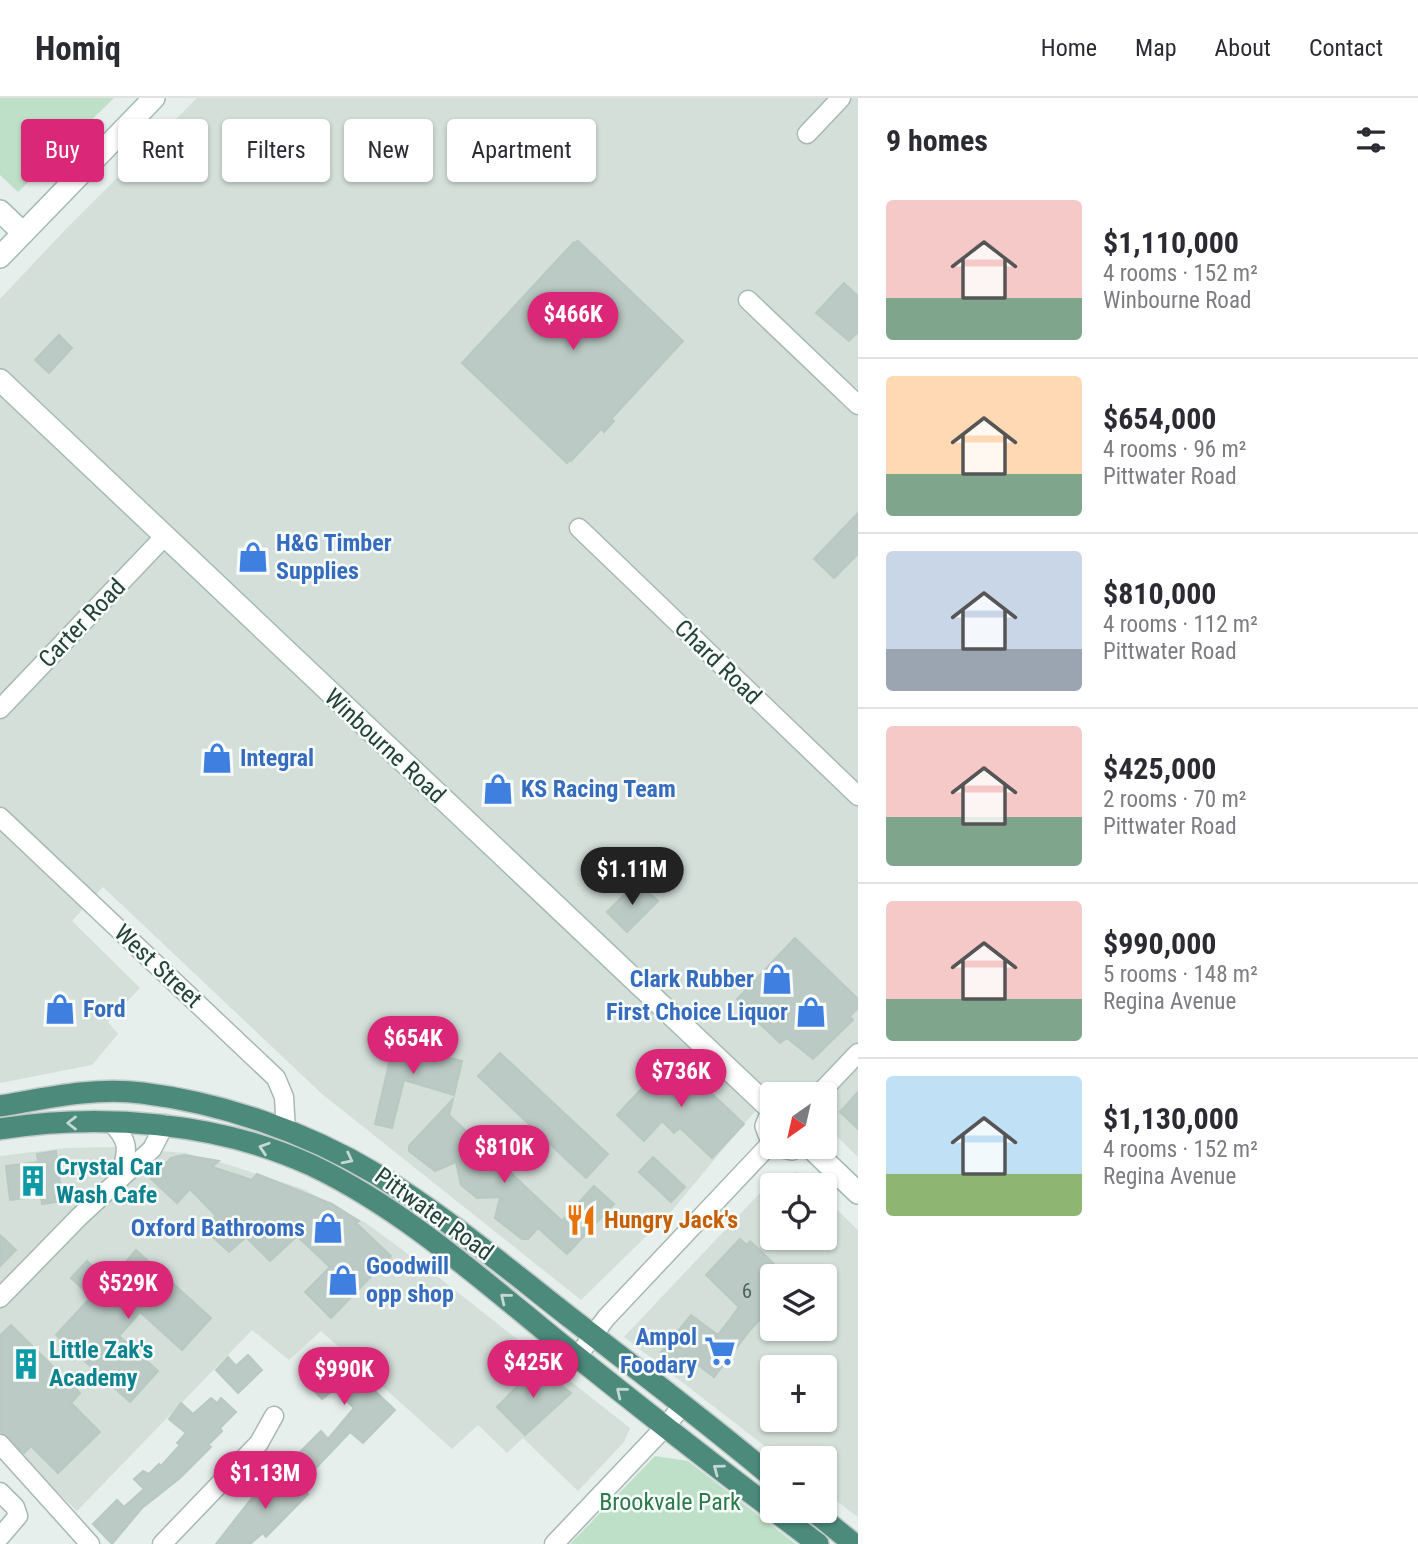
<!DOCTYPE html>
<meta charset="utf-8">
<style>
body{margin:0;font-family:"Roboto Condensed",sans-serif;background:#f2f2f3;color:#2b2b33;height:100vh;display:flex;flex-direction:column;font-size:26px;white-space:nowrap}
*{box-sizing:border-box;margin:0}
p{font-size:23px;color:#7c7c81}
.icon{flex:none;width:38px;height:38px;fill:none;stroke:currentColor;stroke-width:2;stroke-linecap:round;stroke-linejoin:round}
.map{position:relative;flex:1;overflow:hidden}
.details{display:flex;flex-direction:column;background:#fff;width:560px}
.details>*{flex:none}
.top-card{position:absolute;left:21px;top:21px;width:665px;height:63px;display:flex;gap:14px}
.needle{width:46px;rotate:214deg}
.controls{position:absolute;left:760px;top:984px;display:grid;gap:14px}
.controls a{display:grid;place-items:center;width:77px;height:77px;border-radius:7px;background:#fff;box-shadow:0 2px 5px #0004;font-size:35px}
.price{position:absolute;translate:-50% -60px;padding:0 16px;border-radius:24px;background:#db2777;color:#fff;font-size:23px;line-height:46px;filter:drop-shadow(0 2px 4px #0008)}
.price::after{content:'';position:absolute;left:50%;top:42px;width:21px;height:16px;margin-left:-10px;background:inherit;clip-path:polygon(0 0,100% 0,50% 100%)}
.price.active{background:#222;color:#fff}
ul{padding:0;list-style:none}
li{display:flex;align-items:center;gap:21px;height:175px;padding:0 28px}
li+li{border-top:2px solid #e1e1e2}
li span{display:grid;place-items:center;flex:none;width:196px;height:140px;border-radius:7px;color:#555}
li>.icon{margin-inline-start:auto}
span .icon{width:84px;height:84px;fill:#fffc;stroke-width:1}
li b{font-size:30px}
h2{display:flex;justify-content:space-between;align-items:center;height:84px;padding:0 28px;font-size:30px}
.chip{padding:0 24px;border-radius:7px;background:#fff;box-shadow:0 2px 5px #0004;font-size:24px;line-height:63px}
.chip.active{background:#db2777;color:#fff}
header{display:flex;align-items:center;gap:42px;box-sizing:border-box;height:98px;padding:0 35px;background:#fff;border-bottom:2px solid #e1e1e2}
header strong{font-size:33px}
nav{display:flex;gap:38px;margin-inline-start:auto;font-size:24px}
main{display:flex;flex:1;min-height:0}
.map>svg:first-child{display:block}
.built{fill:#d4dfda;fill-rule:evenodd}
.green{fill:#bfe0c8}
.building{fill:#bbcac4;stroke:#b8c9c2;stroke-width:2}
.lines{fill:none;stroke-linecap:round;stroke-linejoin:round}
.minor-casing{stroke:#a8b8b2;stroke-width:21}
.secondary-casing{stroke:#a4bbb3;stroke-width:24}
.trunk-casing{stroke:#c2cac8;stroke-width:24}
.minor{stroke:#fff;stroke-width:18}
.secondary{stroke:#fff;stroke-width:21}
.trunk{stroke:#4c8a7c;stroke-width:21}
.oneway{stroke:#c4d9d4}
.labels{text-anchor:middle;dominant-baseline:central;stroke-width:5;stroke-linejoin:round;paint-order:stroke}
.number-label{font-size:21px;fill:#4a645c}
.shop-label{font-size:24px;font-weight:bold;fill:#366cbe;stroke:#f7fbf9;text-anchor:start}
.street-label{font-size:24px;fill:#24423a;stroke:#f7fbf9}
.culture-label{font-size:24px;font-weight:bold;fill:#0d838f;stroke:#f7fbf9;text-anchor:start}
.food-label{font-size:24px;font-weight:bold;fill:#c56008;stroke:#f7fbf9;text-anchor:start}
.park-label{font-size:24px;fill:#2d7a4b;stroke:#f7fbf9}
</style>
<header>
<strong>Homiq</strong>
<nav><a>Home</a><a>Map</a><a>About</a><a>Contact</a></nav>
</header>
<main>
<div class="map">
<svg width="858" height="1446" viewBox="0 0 858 1446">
<rect width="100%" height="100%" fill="#e6efeb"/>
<!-- built -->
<g class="built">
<path d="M 197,0 L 858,0 L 858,1059 L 824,1026 L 824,996 L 792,996 L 781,985 L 744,1026 L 670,1115 L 581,1202 L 322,996 L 103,789 L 72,823 L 140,890 L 108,924 L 118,936 L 92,967 L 0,985 L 0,201 L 64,133 Z"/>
<path d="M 113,1049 L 185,1055 L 226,1066 L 303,1091 L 366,1125 L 423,1167 L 630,1330 L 624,1344 L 578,1393 L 523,1340 L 507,1355 L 478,1327 L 452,1351 L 321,1233 L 289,1262 L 252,1232 L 77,1413 L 0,1339 L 0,1058 L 66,1050 Z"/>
<path d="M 797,1074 L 811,1087 L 772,1087 L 772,1139 L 824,1139 L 824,1099 L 858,1132 L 858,1419 L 824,1394 L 824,1360 L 780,1360 L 624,1239 L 775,1079 ZM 772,1178 L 824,1178 L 824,1230 L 772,1230 ZM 772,1269 L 824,1269 L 824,1321 L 772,1321 Z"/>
</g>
<!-- green -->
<g class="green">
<path d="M 0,0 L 114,0 L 18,94 L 0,77 Z"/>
<path d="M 655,1358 L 688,1363 L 796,1446 L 570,1446 Z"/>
</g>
<!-- building -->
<g class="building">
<path d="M 578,143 L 683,243 L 611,321 L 614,323 L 604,334 L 601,331 L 571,363 L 570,362 L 567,365 L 462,265 L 573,145 Z"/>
<path d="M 844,185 L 858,198 L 858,234 L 849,243 L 816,215 Z"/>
<path d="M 59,237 L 72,250 L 49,275 L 35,262 Z"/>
<path d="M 858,415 L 858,456 L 834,480 L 814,461 Z"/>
<path d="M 637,784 L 658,803 L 627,834 L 607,814 Z"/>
<path d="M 795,840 L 858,901 L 858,910 L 850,918 L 853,922 L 813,961 L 787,940 L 780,945 L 759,925 L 763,920 L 737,901 Z"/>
<path d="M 397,931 L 415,935 L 409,959 L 440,966 L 442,958 L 462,963 L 454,997 L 404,982 L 392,1030 L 375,1026 Z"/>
<path d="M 500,955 L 608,1056 L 586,1080 L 478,978 Z"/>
<path d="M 672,958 L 744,1026 L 712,1060 L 680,1030 L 674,1035 L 662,1023 L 644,1043 L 617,1017 Z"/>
<path d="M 858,994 L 858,1031 L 840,1014 Z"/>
<path d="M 453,1001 L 449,1017 L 562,1123 L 594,1088 L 614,1106 L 567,1156 L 538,1130 L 528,1141 L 522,1141 L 495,1120 L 500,1099 L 477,1100 L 461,1087 L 456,1064 L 435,1073 L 409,1053 L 409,1048 Z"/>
<path d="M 56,1053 L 62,1103 L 42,1106 L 41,1098 L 10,1102 L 6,1068 L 38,1064 L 37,1056 Z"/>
<path d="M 184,1057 L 219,1063 L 212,1069 L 252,1082 L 257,1076 L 332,1106 L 359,1123 L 356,1125 L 391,1158 L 331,1220 L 305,1194 L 330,1169 L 297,1138 L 270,1163 L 246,1139 L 229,1154 L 204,1131 L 216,1118 L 190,1091 L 177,1105 L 151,1081 L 171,1060 Z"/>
<path d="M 653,1059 L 685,1089 L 671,1104 L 639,1074 Z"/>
<path d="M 0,1137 L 16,1152 L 0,1168 Z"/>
<path d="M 740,1141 L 747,1147 L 750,1143 L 774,1166 L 769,1171 L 774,1177 L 772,1178 L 772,1209 L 750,1232 L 714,1279 L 685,1257 L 677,1267 L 661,1254 L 691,1217 L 718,1237 L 739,1209 L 706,1177 Z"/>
<path d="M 136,1152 L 211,1220 L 182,1252 L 140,1214 L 119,1238 L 158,1273 L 130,1304 L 56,1237 L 91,1199 L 71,1180 L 87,1163 L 109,1183 Z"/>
<path d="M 11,1227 L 80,1295 L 71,1305 L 100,1334 L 58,1375 L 31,1348 L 24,1355 L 0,1333 L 0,1238 Z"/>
<path d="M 332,1252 L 395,1312 L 363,1345 L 350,1334 L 313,1373 L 297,1357 L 321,1333 L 328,1341 L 354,1310 L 335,1291 L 322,1301 L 302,1281 Z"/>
<path d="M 248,1257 L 262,1272 L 238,1295 L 216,1272 L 228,1259 L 236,1268 Z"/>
<path d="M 537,1268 L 571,1295 L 525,1337 L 497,1309 Z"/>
<path d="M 211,1300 L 217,1305 L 221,1300 L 236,1314 L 220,1330 L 222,1333 L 208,1347 L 211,1349 L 180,1380 L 142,1410 L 112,1446 L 93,1426 L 117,1402 L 124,1409 L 144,1391 L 134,1381 L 143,1373 L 149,1376 L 159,1366 L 161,1368 L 180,1347 L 177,1345 L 186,1335 L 169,1321 L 181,1305 L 193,1316 Z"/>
<path d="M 280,1373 L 308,1396 L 266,1439 L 263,1435 L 250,1446 L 216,1446 L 255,1396 L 256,1398 Z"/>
</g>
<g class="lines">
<defs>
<g id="minor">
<path d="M 807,36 L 841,0"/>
<path d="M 748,202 L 858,307"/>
<path d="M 579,430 L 858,698"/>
<path d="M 0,611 L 164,439"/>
<path d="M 0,719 L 276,980 L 284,999 L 286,1033"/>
<path d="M 819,996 L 858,955"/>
<path d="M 112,1025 C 131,1046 127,1052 121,1078"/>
<path d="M 0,1200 L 79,1119 L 152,1051 L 165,1026"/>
<path d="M 577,1259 L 606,1220 L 772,1044"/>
<path d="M 0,1346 L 90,1446"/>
<path d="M 0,1394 L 15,1409 L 18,1418 L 0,1439"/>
<path d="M 162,1446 L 259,1345 L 274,1318"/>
<path d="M 554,1446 L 664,1330 L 683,1307"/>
</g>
<g id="secondary">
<path d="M 0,113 L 23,135"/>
<path d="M 0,159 L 154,0"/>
<path d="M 0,282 L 772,1012"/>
<path d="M 772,1014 L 766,1028 L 772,1044"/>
<path d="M 778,1048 L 792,1051 L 799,1048"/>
<path d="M 809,1048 L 858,1095"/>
</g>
<g id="trunk">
<path d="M 0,1008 C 47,1000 94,989 142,995 C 223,1005 306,1034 376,1076 C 445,1118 508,1171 572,1221 C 639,1273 707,1324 772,1379"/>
<path d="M 0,1031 C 101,1015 217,1024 311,1067 C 400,1109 479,1179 556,1242 C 627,1299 699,1356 772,1411"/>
<path d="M 773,1412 L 818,1446"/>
<path d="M 812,1412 L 854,1446"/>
</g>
</defs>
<!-- minor casing -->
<use href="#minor" class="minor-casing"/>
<!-- secondary casing -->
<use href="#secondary" class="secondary-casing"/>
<!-- trunk casing -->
<use href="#trunk" class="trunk-casing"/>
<!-- minor -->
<use href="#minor" class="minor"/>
<!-- secondary -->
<use href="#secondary" class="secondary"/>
<!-- trunk -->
<use href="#trunk" class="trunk"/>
</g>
<!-- one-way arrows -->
<defs><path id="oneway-chevron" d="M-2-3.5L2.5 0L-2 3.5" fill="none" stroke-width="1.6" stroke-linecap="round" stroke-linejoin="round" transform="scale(1.75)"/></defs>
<g class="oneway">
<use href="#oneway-chevron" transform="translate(72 1025) rotate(180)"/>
<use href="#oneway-chevron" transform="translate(264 1050) rotate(-162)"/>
<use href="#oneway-chevron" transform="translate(348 1061) rotate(27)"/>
<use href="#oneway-chevron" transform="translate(505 1200) rotate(-141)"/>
<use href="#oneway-chevron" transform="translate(621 1294) rotate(-141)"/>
<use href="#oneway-chevron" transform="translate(718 1371) rotate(-143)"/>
</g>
<!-- icons -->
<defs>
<symbol id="shop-bare" viewBox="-9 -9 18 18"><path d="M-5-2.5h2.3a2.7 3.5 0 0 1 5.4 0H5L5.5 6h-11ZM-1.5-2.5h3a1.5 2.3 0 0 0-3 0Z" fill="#3f7fe0" stroke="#f7fbf9" stroke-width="2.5" paint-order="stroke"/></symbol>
<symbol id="building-bare" viewBox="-9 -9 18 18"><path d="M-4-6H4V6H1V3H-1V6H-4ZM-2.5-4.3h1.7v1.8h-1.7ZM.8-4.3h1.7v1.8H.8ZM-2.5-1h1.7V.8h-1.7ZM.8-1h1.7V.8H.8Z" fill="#0f9aa8" stroke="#f7fbf9" stroke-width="2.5" paint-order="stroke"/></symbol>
<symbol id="restaurant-bare" viewBox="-9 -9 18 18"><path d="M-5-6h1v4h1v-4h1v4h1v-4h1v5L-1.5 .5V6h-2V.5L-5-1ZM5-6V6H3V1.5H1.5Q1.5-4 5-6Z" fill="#e8710a" stroke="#f7fbf9" stroke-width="2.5" paint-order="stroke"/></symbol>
<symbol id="supermarket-bare" viewBox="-9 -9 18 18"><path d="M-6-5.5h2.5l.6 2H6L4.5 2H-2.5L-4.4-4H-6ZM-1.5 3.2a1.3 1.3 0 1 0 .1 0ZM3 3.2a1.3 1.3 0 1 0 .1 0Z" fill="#3f7fe0" stroke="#f7fbf9" stroke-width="2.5" paint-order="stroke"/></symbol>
</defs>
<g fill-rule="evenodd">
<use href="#shop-bare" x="231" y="437" width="44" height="44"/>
<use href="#shop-bare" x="195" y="638" width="44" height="44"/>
<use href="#shop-bare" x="476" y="669" width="44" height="44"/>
<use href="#shop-bare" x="755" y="859" width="44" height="44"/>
<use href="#shop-bare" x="38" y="889" width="44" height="44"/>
<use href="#shop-bare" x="789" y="892" width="44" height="44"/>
<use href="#building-bare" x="11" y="1061" width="44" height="44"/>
<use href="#restaurant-bare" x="559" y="1100" width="44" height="44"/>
<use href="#shop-bare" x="306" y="1108" width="44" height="44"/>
<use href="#shop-bare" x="321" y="1160" width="44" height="44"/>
<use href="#supermarket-bare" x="698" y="1231" width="44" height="44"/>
<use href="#building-bare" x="4" y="1244" width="44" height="44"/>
</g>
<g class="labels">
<!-- number labels -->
<g class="number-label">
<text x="747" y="1193">6</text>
</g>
<!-- shop labels -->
<g class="shop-label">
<text x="276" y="445">H&amp;G Timber<tspan x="276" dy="28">Supplies</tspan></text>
<text x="240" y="660">Integral</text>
<text x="521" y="691">KS Racing Team</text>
<text x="754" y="881" text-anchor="end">Clark Rubber</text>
<text x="83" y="911">Ford</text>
<text x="788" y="914" text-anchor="end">First Choice Liquor</text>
<text x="305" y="1130" text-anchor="end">Oxford Bathrooms</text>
<text x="366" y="1168">Goodwill<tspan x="366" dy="28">opp shop</tspan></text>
<text x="697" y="1239" text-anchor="end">Ampol<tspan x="697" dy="28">Foodary</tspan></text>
</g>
<!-- street labels -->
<g class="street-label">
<text transform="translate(82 525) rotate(-46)">Carter Road</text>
<text transform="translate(718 564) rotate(44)">Chard Road</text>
<text transform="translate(385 648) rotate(43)">Winbourne Road</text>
<text transform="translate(158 868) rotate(43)">West Street</text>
<text transform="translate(434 1116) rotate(36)">Pittwater Road</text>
</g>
<!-- culture labels -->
<g class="culture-label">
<text x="56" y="1069">Crystal Car<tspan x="56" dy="28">Wash Cafe</tspan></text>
<text x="49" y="1252">Little Zak's<tspan x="49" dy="28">Academy</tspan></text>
</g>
<!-- food labels -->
<g class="food-label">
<text x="604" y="1122">Hungry Jack's</text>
</g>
<!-- park labels -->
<g class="park-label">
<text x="670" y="1404">Brookvale Park</text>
</g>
</g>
</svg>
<div class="controls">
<a><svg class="needle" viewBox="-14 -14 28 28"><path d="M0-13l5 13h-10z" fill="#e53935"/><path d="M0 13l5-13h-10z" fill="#7c7c81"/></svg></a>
<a><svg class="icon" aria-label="locate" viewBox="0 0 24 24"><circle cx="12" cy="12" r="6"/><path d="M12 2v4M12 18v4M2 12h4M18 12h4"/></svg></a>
<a><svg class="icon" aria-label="layers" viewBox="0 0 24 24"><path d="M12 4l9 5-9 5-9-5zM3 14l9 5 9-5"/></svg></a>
<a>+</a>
<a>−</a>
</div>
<b class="price" style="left:573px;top:254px">$466K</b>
<b class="price active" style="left:632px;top:809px">$1.11M</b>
<b class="price" style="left:413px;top:978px">$654K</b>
<b class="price" style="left:681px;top:1011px">$736K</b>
<b class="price" style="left:504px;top:1087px">$810K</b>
<b class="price" style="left:128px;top:1223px">$529K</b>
<b class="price" style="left:533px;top:1302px">$425K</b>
<b class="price" style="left:344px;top:1309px">$990K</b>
<b class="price" style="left:265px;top:1413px">$1.13M</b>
<div class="top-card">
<a class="chip active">Buy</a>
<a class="chip">Rent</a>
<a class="chip">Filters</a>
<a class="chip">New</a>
<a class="chip">Apartment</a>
</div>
</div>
<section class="details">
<h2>9 homes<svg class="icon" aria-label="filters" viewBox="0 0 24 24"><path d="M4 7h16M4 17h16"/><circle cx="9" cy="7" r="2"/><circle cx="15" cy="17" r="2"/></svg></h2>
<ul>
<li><span style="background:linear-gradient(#f6c9c9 70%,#7fa58c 0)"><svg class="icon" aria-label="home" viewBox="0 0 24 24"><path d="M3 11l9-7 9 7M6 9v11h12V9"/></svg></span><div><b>$1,110,000</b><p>4 rooms · 152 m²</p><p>Winbourne Road</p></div></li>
<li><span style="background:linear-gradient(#ffd9b3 70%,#7fa58c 0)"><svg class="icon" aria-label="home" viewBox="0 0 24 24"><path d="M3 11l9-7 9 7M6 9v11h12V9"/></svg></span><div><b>$654,000</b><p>4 rooms · 96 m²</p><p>Pittwater Road</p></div></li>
<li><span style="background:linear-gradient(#c9d6e8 70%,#9aa5b1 0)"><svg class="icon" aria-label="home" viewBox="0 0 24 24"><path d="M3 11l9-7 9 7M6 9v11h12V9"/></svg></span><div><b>$810,000</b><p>4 rooms · 112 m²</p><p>Pittwater Road</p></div></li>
<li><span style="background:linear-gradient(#f6c9c9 65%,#7fa58c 0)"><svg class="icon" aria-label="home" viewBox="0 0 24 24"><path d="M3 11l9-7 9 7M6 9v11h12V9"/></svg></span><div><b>$425,000</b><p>2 rooms · 70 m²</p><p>Pittwater Road</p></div></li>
<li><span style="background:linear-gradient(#f6c9c9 70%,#7fa58c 0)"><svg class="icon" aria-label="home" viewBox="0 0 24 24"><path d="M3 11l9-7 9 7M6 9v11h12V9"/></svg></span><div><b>$990,000</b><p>5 rooms · 148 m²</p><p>Regina Avenue</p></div></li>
<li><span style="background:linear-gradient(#bfe0f5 70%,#8fb573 0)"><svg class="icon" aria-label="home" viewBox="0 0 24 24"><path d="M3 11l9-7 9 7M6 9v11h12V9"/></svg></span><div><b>$1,130,000</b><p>4 rooms · 152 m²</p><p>Regina Avenue</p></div></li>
</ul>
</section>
</main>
